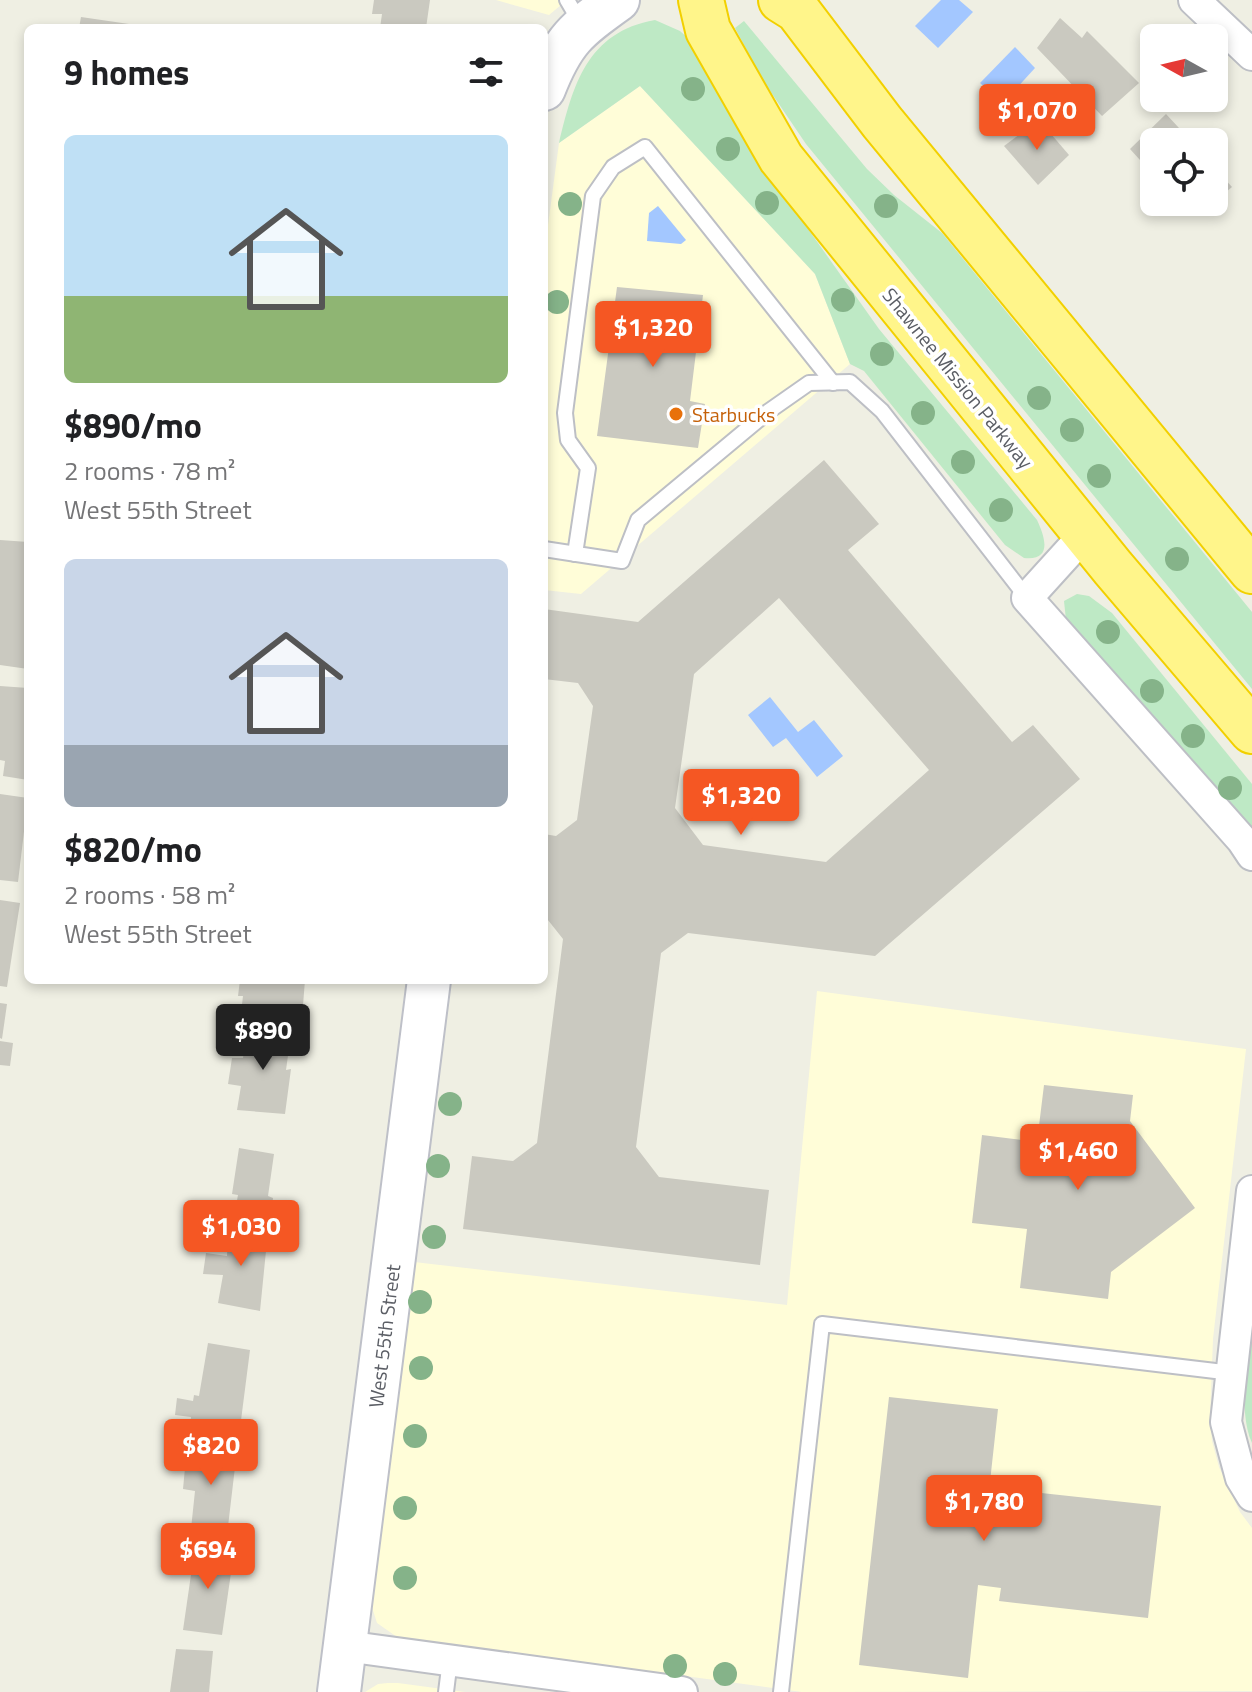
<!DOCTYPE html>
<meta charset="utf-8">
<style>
body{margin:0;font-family:"Titillium Web",sans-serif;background:#f2f2f2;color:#202124;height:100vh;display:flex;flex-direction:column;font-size:30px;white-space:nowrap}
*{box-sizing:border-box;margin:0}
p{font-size:26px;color:#757577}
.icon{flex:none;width:44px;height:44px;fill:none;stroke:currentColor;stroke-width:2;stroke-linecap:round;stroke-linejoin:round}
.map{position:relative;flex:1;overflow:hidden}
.drawer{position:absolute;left:24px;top:24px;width:524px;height:960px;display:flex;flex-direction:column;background:#fff;border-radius:12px;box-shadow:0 4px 12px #0003}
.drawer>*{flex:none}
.needle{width:52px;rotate:278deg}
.fabs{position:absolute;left:1140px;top:24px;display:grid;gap:16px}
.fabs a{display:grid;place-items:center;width:88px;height:88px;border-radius:12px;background:#fff;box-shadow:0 4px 12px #0003;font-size:40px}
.price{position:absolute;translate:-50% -68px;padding:0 18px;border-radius:8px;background:#f55723;color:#fff;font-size:26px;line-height:52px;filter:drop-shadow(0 2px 4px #0008)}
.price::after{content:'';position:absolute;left:50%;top:48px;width:24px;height:18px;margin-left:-12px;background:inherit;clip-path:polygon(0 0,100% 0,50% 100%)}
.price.on{background:#222;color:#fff}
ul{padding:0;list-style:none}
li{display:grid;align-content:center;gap:16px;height:424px;padding:0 40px}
li span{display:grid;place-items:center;height:248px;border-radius:12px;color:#555}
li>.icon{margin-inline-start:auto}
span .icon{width:144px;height:144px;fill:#fffc;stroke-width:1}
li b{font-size:34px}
h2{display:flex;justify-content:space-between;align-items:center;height:96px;padding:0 40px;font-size:34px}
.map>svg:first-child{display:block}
.commercial{fill:#fffdd8}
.green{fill:#bee9c5}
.water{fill:#a3c7ff}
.building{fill:#cac9c0;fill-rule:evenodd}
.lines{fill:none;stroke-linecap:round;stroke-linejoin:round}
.lane-casing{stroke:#bdbfc5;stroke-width:18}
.street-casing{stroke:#bdbfc5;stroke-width:34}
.secondary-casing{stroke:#bec0c8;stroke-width:46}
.highway-casing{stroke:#f2d000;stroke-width:48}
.lane{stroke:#fff;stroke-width:14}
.street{stroke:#fff;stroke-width:30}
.secondary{stroke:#fff;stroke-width:42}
.highway{stroke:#fff58a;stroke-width:44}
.tree{fill:#85b389}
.food-dot{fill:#e8710a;stroke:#fff;stroke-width:3}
.labels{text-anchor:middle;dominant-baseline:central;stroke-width:7;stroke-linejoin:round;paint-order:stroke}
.street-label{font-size:20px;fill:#5b5e65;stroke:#fff}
.food-label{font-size:20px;fill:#c56008;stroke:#fff;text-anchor:start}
</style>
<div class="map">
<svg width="1252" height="1692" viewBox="0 0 1252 1692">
<rect width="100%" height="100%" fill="#efefe3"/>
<!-- commercial -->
<g class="commercial">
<path d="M 496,0 L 567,0 L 549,15 Z"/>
<path d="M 640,86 L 815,274 L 850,364 L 581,594 L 544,590 L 544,255 L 559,143 Z"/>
<path d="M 817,991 L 1246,1049 L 1213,1339 L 1210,1417 L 1212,1441 L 1219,1467 L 1240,1512 L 1252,1528 L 1252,1691 L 802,1692 L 397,1637 L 377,1623 L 370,1601 L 414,1262 L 787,1305 Z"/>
<path d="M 388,1683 L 398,1683 L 465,1692 L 365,1692 L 378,1684 Z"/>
</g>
<!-- green -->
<g class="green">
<path d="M 655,20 L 680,31 L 689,39 L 745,140 L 879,329 L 1037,520 C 1045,537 1053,561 1024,558 L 1005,545 L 864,371 L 850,364 L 815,274 L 640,86 L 559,143 C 573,85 587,32 655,20 Z"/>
<path d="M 744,21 L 867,169 L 894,195 L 942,233 L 1252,612 L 1252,689 L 806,144 L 762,79 L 735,28 Z"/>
<path d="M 1077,594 L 1089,596 L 1112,613 L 1252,784 L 1252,830 L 1066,620 L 1064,601 Z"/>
<path d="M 1252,1306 L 1252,1443 C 1237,1411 1248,1341 1252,1306 Z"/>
</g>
<!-- water -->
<g class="water">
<path d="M 941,0 L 959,0 L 973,12 L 938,48 L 915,26 Z"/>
<path d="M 1015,47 L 1035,68 L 1003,103 L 980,83 Z"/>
<path d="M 658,206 L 686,240 L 681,244 L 647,241 L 649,213 Z"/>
<path d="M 770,697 L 798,732 L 814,720 L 843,756 L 817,777 L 786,738 L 773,747 L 748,715 Z"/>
</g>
<!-- building -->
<g class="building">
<path d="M 374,0 L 430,0 L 426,28 L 380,28 L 382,14 L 372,14 Z"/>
<path d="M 81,17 L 129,24 L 129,28 L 79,28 Z"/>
<path d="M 1060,18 L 1082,38 L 1087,31 L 1139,83 L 1102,116 L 1037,48 Z"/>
<path d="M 1166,114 L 1192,142 L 1154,142 L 1154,169 L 1150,171 L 1130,149 Z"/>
<path d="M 1039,120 L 1069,155 L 1038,185 L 1004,146 Z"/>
<path d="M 1214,167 L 1232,187 L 1214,202 Z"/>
<path d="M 1190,202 L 1214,202 L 1200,213 Z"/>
<path d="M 617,287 L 703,295 L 690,401 L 705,404 L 698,448 L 597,436 Z"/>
<path d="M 824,460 L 879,524 L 848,550 L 1012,742 L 1033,725 L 1080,779 L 875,956 L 688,933 L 661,953 L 636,1147 L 659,1177 L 769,1190 L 760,1265 L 463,1229 L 472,1156 L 513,1161 L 537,1143 L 563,939 L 544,915 L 544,834 L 556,836 L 577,820 L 593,706 L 578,683 L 544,679 L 544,609 L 638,622 ZM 779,598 L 929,770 L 826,862 L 703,845 L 675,808 L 694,674 Z"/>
<path d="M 0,540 L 28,542 L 28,669 L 0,665 Z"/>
<path d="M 0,686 L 28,688 L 28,780 L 3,776 L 5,761 L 0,760 Z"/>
<path d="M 0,794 L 28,798 L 18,882 L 0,880 Z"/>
<path d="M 0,900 L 20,903 L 7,987 L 0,986 Z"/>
<path d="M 240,980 L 305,980 L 302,1018 L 241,1013 L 243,996 L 238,996 Z"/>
<path d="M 0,1003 L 7,1004 L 2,1039 L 0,1038 Z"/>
<path d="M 248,1027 L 291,1034 L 286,1070 L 291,1069 L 285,1114 L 237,1110 L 241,1086 L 228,1084 L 232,1058 L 243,1058 Z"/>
<path d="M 0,1041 L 13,1043 L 10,1066 L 0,1065 Z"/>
<path d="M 1044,1085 L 1133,1095 L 1130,1121 L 1195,1208 L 1111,1272 L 1108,1299 L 1020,1288 L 1027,1229 L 972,1223 L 982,1135 L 1037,1142 Z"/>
<path d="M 239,1148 L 274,1154 L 268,1196 L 273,1198 L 271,1218 L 235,1211 L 238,1195 L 232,1194 Z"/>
<path d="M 228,1227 L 268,1231 L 260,1311 L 218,1303 L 223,1275 L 203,1274 L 206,1253 L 227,1256 Z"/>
<path d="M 208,1343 L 250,1350 L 239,1436 L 190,1428 L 191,1417 L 175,1415 L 177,1398 L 193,1401 L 194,1395 L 199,1396 Z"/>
<path d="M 889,1397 L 998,1409 L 988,1500 L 1011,1503 L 1013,1490 L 1161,1506 L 1148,1618 L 999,1601 L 1001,1588 L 978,1585 L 968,1678 L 859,1665 Z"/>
<path d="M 192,1444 L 237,1450 L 227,1535 L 191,1529 L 195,1491 L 183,1489 L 185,1468 L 190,1467 Z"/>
<path d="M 195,1547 L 234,1552 L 222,1635 L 183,1630 Z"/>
<path d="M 176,1649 L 213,1651 L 209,1692 L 170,1692 Z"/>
</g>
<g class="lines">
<defs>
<g id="lane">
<path d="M 567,0 L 580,22"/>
<path d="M 544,549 L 622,561 L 638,520 L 769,411 L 809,383 L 850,382 L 882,411 L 1027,598"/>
<path d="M 575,554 L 588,468 L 568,440 L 565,413 L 593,196 L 613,167 L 645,147 L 833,383"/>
<path d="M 446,1692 L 450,1660"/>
<path d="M 781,1692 L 822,1324 L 1232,1373"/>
</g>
<g id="street">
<path d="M 1194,0 L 1252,55"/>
<path d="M 1085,534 L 1027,598 L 1242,840 L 1252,855"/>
<path d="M 1252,1191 L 1226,1422 L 1241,1478 L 1252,1496"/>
<path d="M 345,1646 L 682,1692"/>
</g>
<g id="secondary">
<path d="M 544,89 C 563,40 576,30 618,0"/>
<path d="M 339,1692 L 429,980"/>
</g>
<g id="highway">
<path d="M 701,0 L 708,30 L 781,158 L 1113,568 L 1252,731"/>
<path d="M 781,0 L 797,10 L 882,122 L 1252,571"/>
</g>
</defs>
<!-- lane casing -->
<use href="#lane" class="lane-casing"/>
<!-- street casing -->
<use href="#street" class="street-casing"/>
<!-- secondary casing -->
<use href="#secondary" class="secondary-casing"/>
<!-- highway casing -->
<use href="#highway" class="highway-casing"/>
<!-- lane -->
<use href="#lane" class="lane"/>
<!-- street -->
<use href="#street" class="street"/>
<!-- secondary -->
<use href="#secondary" class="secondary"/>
<!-- highway -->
<use href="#highway" class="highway"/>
</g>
<!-- trees -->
<g class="tree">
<circle cx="693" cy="89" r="12"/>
<circle cx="728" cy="149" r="12"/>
<circle cx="767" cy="203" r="12"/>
<circle cx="570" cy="204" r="12"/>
<circle cx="886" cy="206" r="12"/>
<circle cx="843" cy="300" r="12"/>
<circle cx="557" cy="302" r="12"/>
<circle cx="882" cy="354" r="12"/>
<circle cx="1039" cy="398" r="12"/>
<circle cx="923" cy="413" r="12"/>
<circle cx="1072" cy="430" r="12"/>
<circle cx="963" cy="462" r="12"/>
<circle cx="1099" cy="476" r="12"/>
<circle cx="1001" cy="510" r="12"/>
<circle cx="1177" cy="559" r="12"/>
<circle cx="1108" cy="632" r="12"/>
<circle cx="1152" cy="691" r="12"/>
<circle cx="1193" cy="736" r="12"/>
<circle cx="1230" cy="788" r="12"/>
<circle cx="450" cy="1104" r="12"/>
<circle cx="438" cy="1166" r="12"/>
<circle cx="434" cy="1237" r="12"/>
<circle cx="420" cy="1302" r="12"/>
<circle cx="421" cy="1368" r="12"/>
<circle cx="415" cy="1436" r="12"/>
<circle cx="405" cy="1508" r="12"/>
<circle cx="405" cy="1578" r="12"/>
<circle cx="675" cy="1666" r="12"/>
<circle cx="725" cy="1674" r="12"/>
</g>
<!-- markers -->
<circle class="food-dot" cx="676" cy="414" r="8"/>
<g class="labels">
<!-- street labels -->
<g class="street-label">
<text transform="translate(958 378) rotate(51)">Shawnee Mission Parkway</text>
<text transform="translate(384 1336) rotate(-83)">West 55th Street</text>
</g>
<!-- food labels -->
<g class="food-label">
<text x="692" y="414">Starbucks</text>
</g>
</g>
</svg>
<div class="fabs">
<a><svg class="needle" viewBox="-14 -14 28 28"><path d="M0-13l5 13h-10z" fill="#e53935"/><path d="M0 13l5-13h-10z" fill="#757577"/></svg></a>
<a><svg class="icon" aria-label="locate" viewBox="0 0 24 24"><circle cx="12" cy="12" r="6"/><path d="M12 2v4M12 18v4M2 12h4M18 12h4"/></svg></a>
</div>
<b class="price" style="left:1037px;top:152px">$1,070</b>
<b class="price" style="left:653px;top:369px">$1,320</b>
<b class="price" style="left:741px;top:837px">$1,320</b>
<b class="price on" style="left:263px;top:1072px">$890</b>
<b class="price" style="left:1078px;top:1192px">$1,460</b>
<b class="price" style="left:241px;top:1268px">$1,030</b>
<b class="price" style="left:211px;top:1487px">$820</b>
<b class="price" style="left:984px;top:1543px">$1,780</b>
<b class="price" style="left:208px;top:1591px">$694</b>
<section class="drawer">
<h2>9 homes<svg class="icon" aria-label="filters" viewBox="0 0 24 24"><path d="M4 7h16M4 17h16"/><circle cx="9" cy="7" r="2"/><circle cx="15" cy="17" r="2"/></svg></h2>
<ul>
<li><span style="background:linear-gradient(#bfe0f5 65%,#8fb573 0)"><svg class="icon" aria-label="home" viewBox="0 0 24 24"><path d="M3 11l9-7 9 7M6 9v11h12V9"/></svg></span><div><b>$890/mo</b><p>2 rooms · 78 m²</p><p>West 55th Street</p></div></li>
<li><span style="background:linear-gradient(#c9d6e8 75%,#9aa5b1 0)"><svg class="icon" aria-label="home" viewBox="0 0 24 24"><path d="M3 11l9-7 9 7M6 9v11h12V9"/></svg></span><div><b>$820/mo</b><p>2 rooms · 58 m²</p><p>West 55th Street</p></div></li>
</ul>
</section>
</div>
